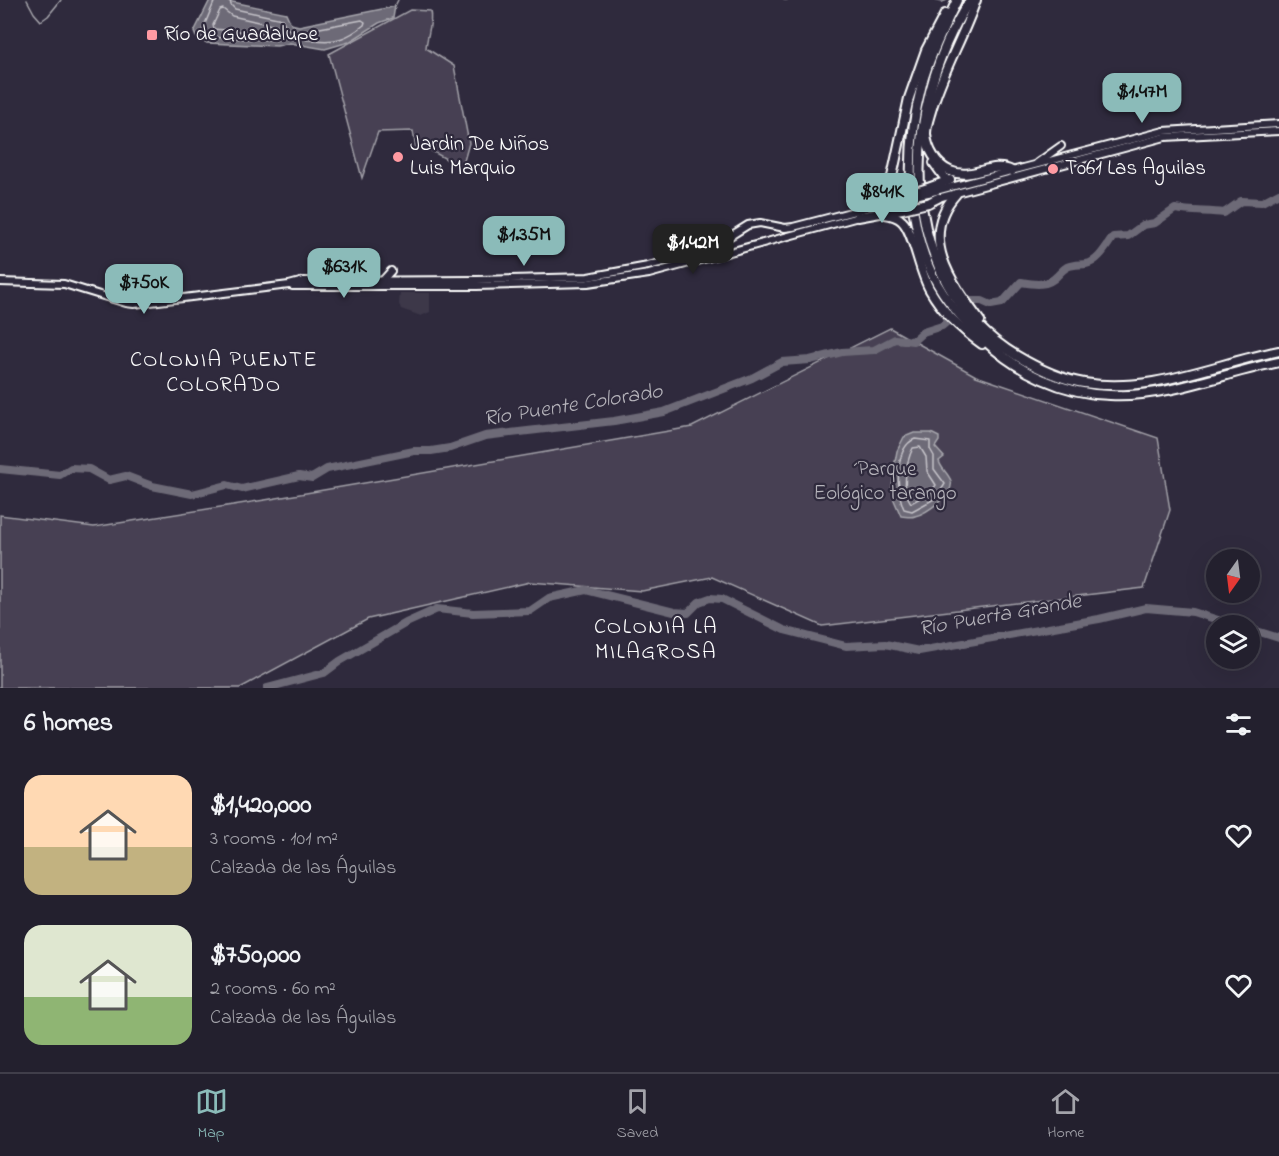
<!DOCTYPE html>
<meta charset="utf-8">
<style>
body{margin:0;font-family:"Indie Flower",sans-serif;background:#2b2836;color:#f1f3f6;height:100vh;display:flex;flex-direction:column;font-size:22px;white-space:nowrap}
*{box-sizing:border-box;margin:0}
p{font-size:20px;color:#a3a3aa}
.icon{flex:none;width:33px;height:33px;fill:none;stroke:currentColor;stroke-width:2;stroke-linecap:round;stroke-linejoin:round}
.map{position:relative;height:688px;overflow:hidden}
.sheet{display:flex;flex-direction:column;background:#23202e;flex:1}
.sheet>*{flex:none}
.needle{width:39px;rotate:194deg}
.controls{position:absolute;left:1206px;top:549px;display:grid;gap:12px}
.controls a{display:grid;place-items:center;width:54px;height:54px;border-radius:50%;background:#23202e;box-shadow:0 6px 24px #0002,0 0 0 2px #403e4a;font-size:30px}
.price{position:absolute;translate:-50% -51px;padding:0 14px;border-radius:12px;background:#8bbbb9;color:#111;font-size:20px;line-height:39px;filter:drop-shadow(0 2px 3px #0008)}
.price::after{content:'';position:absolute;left:50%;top:36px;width:18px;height:14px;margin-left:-9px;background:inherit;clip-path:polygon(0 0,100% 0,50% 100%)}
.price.active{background:#222;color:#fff}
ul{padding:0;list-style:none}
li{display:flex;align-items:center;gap:18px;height:150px;padding:0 24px}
li span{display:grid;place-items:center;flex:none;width:168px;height:120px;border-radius:18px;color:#555}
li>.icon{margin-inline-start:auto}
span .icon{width:72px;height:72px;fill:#fffc;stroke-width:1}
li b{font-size:26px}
h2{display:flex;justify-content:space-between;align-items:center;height:72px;padding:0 24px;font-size:26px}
.tab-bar{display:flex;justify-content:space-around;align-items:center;height:84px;border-top:2px solid #403e4a;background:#23202e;font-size:16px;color:#a3a3aa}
.tab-bar a{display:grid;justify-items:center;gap:3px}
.tab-bar .active{color:#8bbbb9}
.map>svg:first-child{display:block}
.built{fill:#3c3749}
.green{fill:#464152;stroke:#a2a0a8;stroke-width:1.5}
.water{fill:#6d6a77;stroke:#a7a6ad;stroke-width:1.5}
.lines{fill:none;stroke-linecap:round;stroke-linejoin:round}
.shore{stroke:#c5c3c9;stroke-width:1.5}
.stream{stroke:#a7a6ad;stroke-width:1.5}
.river{stroke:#6d6a77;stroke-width:8}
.secondary-casing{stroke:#fff;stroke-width:10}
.highway-casing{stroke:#fff;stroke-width:12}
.secondary{stroke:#2f2a3d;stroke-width:6}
.highway{stroke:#2f2a3d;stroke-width:8}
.secondary-bridge-casing{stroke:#fff;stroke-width:10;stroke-linecap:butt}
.highway-bridge-casing{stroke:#fff;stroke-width:12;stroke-linecap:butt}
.secondary-bridge{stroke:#2f2a3d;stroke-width:6}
.highway-bridge{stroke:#2f2a3d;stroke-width:8}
.poi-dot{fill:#ff9aa2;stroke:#2f2a3d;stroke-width:2}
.labels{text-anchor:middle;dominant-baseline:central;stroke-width:4.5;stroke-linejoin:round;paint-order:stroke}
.poi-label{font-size:21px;fill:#fff;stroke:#2f2a3d;text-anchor:start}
.park-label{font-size:21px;fill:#b5b3ba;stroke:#2f2a3d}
.neighbourhood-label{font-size:22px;letter-spacing:1.5px;fill:#fff;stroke:#2f2a3d}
.water-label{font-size:22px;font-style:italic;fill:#b6b4bb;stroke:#2f2a3d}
</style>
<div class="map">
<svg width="1279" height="688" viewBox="0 0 1279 688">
<rect width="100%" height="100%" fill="#2f2a3d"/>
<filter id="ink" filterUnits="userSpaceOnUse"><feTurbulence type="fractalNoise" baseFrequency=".0167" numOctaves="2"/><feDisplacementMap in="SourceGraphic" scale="12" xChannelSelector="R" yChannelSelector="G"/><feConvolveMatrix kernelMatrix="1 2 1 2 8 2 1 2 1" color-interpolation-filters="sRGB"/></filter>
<g filter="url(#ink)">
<!-- built -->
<path class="built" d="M 400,293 L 430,293 L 430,312 L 421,316 L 401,309 L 399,304 Z"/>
<!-- green -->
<g class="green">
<path d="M 410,10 L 430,11 C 433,23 427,35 426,48 L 454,66 L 469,143 L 462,168 L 430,150 L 416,149 L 413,131 L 378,132 L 362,178 L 329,54 Z"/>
<path d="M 890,328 L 976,376 L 1158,438 L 1170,510 L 1144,588 L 822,626 L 712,577 L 642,591 L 530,582 L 368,619 L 240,688 L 0,688 L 0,515 L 94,527 L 265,500 L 692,427 Z"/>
</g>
<!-- water -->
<g class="water">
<path d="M 210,0 L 223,0 L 286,13 L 291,24 L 299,26 L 392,7 L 395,6 L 393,18 L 379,23 L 349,42 L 325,49 L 290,43 L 277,46 L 207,43 L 196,37 L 194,32 Z"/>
<path d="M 914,433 L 931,433 L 939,437 L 939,441 L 935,447 L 944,457 L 939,461 C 941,469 948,473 951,481 C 955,494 925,514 915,516 C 911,518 905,516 901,516 L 894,500 L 892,488 L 895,462 L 897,451 L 904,437 Z"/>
</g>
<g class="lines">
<!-- shore -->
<g class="shore">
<path d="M 215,0 L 202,31 L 208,37 L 276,40 L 293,35 L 292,32 L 287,28 L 282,19 L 235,9 L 231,5 L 230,0"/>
<path d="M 223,9 L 232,16 L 276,26 L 278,31 C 267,35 229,30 214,29 L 213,25 L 220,10 Z"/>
<path d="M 362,20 L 365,22 L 364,25 C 348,38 335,43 315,40 C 308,40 303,40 297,36 L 299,32 Z"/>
<path d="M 915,439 L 930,441 L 930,449 L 934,456 L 934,469 L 945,484 L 936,498 L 912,511 L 904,509 C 896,492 894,447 915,439 Z"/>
<path d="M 920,447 L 926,457 L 927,471 L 936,485 L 931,492 L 911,503 C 901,490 906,462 913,448 Z"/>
</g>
<!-- stream -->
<g class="stream">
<path d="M 27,0 L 34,13 L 41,21 L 48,16 L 61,0"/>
<path d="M 784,0 L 787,0"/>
<path d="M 934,0 L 942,2 L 947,0"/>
<path d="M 395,6 L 398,0"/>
</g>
<!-- river -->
<g class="river">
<path d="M 963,305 L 965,301 L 982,301 L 991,305 L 1002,303 L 1021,282 C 1033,284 1047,287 1057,276 C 1061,272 1062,270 1067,267 C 1074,264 1079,265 1086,264 C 1098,262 1106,247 1113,237 L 1128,236 L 1143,225 L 1155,223 L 1175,209 C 1192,212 1208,211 1224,213 L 1241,201 L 1262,202 L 1279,193"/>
<path d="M 0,469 L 60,475 L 71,468 L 89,469 L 109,480 L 126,476 L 152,486 L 192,494 L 227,485 L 242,489 L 299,476 L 312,478 L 327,469 L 414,451 L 431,451 L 450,448 L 485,436 L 614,421 L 664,412 L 752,378 L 782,362 L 810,360 L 842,352 L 874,350 L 895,339 L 913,341 L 923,332 L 942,326 L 955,315"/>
<path d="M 1250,629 L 1279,638"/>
<path d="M 267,688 L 324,673 L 340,661 L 406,623 L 437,609 L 473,613 L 530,611 L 549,598 L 586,590 L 674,612 L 688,613 L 699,602 L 710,598 L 722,599 L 784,630 L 846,646 L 885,644 L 919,651 L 1099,619 L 1146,608 L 1193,612 L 1237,626"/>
</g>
<defs>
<g id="secondary">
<path d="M 1037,163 L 1061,146"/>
<path d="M 928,193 L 1164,131 L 1279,124"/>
<path d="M 934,199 L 1165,137 L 1279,131"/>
<path d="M 382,281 L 391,271"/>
<path d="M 0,282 L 64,284 L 126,303 L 134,304 L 289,285 L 304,281 L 477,280 L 588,277 L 648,266 L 708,250 L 748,225 L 760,223 L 785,228 L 793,227 L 897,200"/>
<path d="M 292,286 L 476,286 L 588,283 L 649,274 L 862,216"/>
</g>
<g id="highway">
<path d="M 957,0 C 944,28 930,55 922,84 C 906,144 905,219 933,276 C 946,301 963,321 984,340 C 1018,372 1063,394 1110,395 C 1166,398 1224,373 1279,362"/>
<path d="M 970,0 C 899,110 893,281 1017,356 C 1037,368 1059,379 1084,383 C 1152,394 1213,364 1279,351"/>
<path d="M 976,0 C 963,38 942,72 931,111 C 929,118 926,126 926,134 C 927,148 936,165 950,171 C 973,181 991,160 1012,171"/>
<path d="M 934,163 L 947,181"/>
<path d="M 928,188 L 950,180"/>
<path d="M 956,194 C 917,237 952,283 980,321"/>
<path d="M 928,203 L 938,198"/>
<path d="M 858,209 L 879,196 L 892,177 L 909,98 L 926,50 L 945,14"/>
<path d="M 885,214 C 892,215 897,216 902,221 C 914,232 919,272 930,290 C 942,311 962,330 982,344"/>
<path d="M 858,217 L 902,209"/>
</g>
</defs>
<!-- secondary casing -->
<use href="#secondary" class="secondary-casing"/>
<!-- highway casing -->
<use href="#highway" class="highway-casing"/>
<!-- secondary -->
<use href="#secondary" class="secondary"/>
<!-- highway -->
<use href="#highway" class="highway"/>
<defs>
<path id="secondary-bridge" d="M 897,200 L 928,193"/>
<g id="highway-bridge">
<path d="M 900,197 L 928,188"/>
<path d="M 902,209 L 928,203"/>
</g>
</defs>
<!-- secondary-bridge casing -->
<use href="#secondary-bridge" class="secondary-bridge-casing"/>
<!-- highway-bridge casing -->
<use href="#highway-bridge" class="highway-bridge-casing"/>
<!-- secondary-bridge -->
<use href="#secondary-bridge" class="secondary-bridge"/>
<!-- highway-bridge -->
<use href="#highway-bridge" class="highway-bridge"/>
</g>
</g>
<!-- markers -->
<g class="poi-dot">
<rect x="146" y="29" width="12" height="12" rx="3"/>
<circle cx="398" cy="157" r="6"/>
<circle cx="1053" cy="169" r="6"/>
</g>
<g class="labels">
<!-- poi labels -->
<g class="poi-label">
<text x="164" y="35">Río de Guadalupe</text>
<text x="410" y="145">Jardin De Niños<tspan x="410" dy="24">Luis Marquio</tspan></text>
<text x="1065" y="169">T061 Las Aguilas</text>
</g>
<!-- park labels -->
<g class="park-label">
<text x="885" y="470">´Parque<tspan x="885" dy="24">Eológico tarango</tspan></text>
</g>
<!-- neighbourhood labels -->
<g class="neighbourhood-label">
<text x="224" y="361">COLONIA PUENTE<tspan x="224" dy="25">COLORADO</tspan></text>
<text x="656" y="628">COLONIA LA<tspan x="656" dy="25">MILAGROSA</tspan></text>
</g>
<!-- water labels -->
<g class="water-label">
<text transform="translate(573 406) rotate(-9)">Río Puente Colorado</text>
<text transform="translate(1000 616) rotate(-10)">Río Puerta Grande</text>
</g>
</g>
</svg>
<div class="controls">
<a><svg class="needle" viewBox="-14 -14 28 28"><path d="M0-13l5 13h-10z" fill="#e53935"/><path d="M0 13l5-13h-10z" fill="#a3a3aa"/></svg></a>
<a><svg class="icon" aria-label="layers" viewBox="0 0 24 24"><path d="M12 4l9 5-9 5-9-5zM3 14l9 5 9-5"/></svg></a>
</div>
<b class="price" style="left:1142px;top:124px">$1.47M</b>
<b class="price" style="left:882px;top:224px">$841K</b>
<b class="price" style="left:524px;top:267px">$1.35M</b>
<b class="price active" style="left:693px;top:275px">$1.42M</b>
<b class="price" style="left:344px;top:299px">$631K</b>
<b class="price" style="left:144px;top:315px">$750K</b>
</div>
<section class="sheet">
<h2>6 homes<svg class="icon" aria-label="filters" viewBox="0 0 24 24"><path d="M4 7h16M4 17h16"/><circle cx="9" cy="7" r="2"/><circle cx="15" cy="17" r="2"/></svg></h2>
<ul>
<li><span style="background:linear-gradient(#ffd9b3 60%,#c2b280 0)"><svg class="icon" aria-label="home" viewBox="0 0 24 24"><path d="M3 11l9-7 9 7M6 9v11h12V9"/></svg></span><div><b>$1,420,000</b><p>3 rooms · 101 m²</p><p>Calzada de las Águilas</p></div><svg class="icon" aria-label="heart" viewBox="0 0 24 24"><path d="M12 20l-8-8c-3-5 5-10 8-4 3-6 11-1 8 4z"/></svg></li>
<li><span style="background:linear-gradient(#dfe7d0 60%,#8fb573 0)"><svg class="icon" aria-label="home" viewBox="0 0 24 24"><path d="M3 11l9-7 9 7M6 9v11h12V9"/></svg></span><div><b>$750,000</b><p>2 rooms · 60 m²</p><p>Calzada de las Águilas</p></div><svg class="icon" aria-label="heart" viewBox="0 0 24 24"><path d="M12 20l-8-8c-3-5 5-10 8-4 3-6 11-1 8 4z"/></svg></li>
</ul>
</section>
<nav class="tab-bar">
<a class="active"><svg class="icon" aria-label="map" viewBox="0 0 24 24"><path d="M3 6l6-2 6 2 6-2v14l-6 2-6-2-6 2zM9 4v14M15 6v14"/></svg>Map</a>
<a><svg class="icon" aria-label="saved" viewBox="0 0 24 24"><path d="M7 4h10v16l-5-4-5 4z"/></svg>Saved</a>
<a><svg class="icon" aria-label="home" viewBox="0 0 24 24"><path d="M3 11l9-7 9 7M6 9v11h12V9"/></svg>Home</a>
</nav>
